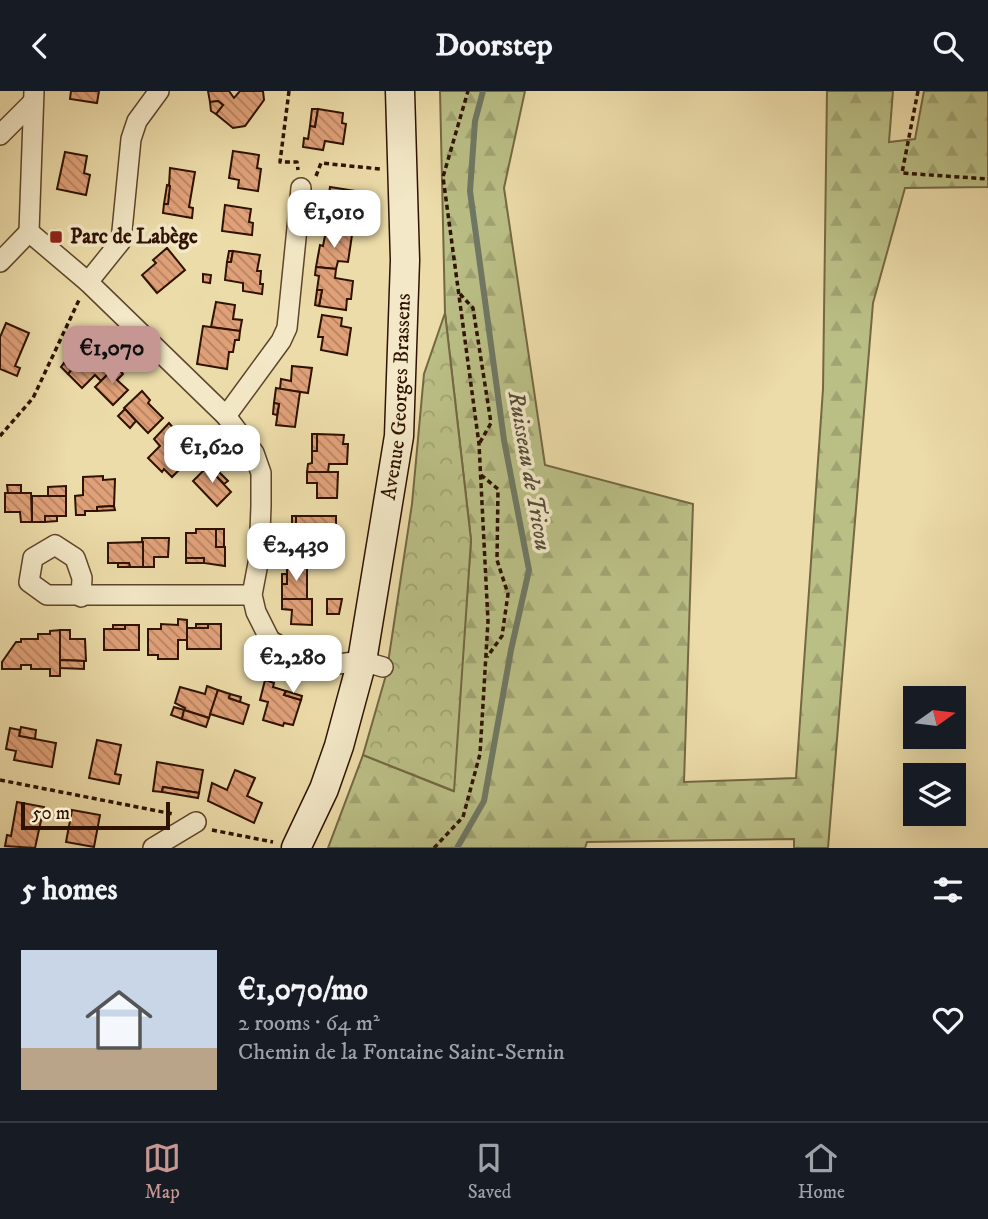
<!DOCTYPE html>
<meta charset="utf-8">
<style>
body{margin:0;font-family:"IM FELL DW Pica",serif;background:#242831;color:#f1f3f6;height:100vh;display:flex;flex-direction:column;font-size:26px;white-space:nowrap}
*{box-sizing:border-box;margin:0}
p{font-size:23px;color:#9ea1a6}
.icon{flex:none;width:38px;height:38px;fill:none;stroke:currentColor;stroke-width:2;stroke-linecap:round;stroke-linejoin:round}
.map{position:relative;height:757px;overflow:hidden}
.sheet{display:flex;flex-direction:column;background:#171b24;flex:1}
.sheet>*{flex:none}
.needle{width:46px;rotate:76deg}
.fabs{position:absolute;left:903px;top:595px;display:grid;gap:14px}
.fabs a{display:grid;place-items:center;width:63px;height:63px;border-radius:0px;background:#171b24;box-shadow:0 7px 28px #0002;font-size:35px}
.scale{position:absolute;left:21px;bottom:18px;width:149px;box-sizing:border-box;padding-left:7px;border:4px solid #2f1200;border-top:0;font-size:19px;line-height:24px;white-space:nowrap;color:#2f1200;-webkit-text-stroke:5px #f3e8c7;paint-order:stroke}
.price{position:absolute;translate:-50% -60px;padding:0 16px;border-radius:14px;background:#fff;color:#222;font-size:23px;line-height:46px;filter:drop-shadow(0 2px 4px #0008)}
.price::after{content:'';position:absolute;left:50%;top:42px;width:21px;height:16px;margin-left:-10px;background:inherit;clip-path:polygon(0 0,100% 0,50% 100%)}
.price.on{background:#c59692;color:#111}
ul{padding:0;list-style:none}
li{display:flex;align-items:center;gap:21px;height:175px;padding:0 21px}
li+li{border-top:2px solid #363941}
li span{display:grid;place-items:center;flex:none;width:196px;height:140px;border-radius:0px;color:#555}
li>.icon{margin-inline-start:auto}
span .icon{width:84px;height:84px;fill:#fffc;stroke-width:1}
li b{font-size:30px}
h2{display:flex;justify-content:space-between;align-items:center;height:84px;padding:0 21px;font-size:30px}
header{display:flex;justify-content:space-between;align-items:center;height:91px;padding:0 21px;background:#171b24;font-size:32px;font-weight:800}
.dock{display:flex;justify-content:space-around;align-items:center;height:98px;border-top:2px solid #363941;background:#171b24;font-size:19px;color:#9ea1a6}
.dock a{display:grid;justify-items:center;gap:4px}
.dock .on{color:#c59692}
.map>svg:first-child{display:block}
.forest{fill:url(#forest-firs);stroke:#746843;stroke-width:2}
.park{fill:url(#park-crowns);stroke:#746843;stroke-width:2}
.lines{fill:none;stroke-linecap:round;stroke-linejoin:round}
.stream{stroke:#6f7864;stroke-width:6}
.building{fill:url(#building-back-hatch);stroke:#2f1200;stroke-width:2}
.street-casing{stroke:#5e442a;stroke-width:22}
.secondary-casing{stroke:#2f1200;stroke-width:31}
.path{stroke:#2f1200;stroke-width:3.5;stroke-dasharray:5 3.5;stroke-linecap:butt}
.street{stroke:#f3e8c7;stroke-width:19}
.secondary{stroke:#f3e8c7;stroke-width:28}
.poi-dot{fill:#8f2418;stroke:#f3e8c7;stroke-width:2.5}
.labels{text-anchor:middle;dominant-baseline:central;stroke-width:7;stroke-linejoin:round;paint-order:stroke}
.poi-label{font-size:21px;font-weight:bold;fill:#2f1200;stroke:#f3e8c7;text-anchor:start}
.street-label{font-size:21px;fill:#2f1200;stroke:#f3e8c7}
.water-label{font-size:23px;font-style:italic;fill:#544e3a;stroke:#f3e8c7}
</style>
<header><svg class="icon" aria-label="back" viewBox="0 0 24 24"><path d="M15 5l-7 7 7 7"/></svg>Doorstep<svg class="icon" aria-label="search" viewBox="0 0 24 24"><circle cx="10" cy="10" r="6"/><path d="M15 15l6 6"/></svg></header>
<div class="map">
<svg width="988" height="757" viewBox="0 0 988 757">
<defs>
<pattern id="forest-firs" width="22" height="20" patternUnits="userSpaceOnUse" patternTransform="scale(1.75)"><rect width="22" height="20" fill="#babf86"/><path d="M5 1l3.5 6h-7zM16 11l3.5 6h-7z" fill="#a0a372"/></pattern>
<pattern id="park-crowns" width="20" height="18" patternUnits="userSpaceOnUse" patternTransform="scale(1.75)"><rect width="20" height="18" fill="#babf86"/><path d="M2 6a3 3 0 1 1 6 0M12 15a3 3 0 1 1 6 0" fill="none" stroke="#a0a372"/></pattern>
<pattern id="building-back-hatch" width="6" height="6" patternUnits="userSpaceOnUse" patternTransform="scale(1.75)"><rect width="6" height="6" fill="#e0a179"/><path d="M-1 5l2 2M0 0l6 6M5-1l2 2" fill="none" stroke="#b68261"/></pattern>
</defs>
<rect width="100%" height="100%" fill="#ecdca9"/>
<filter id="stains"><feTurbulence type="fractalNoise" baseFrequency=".00286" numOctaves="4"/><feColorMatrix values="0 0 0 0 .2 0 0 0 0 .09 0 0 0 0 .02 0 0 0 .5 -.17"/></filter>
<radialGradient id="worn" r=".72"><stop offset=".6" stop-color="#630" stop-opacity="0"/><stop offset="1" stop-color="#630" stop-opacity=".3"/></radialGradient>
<!-- forest -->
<path class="forest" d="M 440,0 L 525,0 L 504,97 L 545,374 L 693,413 L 684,691 L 796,687 L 823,298 L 827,0 L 893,0 L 889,51 L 915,48 L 924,0 L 988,0 L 988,96 L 905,97 L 873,212 L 828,757 L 794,757 L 794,748 L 587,751 L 585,757 L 328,757 L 363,664 L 453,700 L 471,449 L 445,222 Z"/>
<!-- park -->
<path class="park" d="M 445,222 L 471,449 L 454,700 L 363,664 L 386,584 L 389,583 L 391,575 L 388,572 L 412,413 L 424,283 Z"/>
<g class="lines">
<!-- stream -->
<path class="stream" d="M 457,757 L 484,710 L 511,559 L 529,479 L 504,349 L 470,100 L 475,30 L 483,0"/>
</g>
<!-- building -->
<g class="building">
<path d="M 71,0 L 99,0 L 97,12 L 70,8 Z"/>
<path d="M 208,0 L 229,0 L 234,7 L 240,0 L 263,0 L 264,9 L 245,35 L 233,37 L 216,23 L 223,14 L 218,10 L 210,11 Z"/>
<path d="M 218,10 L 223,14 L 216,23 L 211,20 L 210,11 Z"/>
<path d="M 312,18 L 318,18 L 315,36 L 310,35 Z"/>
<path d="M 318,18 L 343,22 L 342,32 L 346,33 L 343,53 L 325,50 L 323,59 L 303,56 L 304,47 L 308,48 L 310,35 L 315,36 Z"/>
<path d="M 233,60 L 259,64 L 257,77 L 261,78 L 258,100 L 238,97 L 239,89 L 229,87 Z"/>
<path d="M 65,61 L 87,65 L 84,82 L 90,84 L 86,104 L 57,98 Z"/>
<path d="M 170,77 L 195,81 L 189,116 L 193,117 L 192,127 L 163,122 L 164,113 L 168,113 Z"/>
<path d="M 167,94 L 170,95 L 168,113 L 164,113 Z"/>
<path d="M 330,96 L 356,100 L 352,126 L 342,125 L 341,134 L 322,131 L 325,109 L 328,109 Z"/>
<path d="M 225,114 L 251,118 L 249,131 L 253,132 L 252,144 L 222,140 Z"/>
<path d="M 55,139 L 62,146 L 57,151 L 51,144 Z"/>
<path d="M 326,140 L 352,144 L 348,171 L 338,170 L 336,178 L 316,176 L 320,154 L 323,155 Z"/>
<path d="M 167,157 L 185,179 L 157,202 L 142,184 L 156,172 L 153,169 Z"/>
<path d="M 229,160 L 233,160 L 231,171 L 227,171 Z"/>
<path d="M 233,160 L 260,164 L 257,180 L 261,180 L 260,193 L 263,193 L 262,203 L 243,200 L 243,192 L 225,189 L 227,171 L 231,171 Z"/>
<path d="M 316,176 L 336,178 L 335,187 L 353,190 L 351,208 L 347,208 L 346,219 L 319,215 L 322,199 L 317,199 L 319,185 L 315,184 Z"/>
<path d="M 203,183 L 211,184 L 210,192 L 203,191 Z"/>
<path d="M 317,199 L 322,199 L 319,215 L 315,214 Z"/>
<path d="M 216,211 L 235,214 L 233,228 L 242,229 L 240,240 L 211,236 Z"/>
<path d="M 322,224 L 342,227 L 341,235 L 351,237 L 347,264 L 321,259 L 323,246 L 318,246 Z"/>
<path d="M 6,232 L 29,242 L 15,275 L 20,277 L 17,285 L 0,278 L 0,246 Z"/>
<path d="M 203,235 L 240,240 L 239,249 L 235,249 L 233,261 L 229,261 L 227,278 L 197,273 Z"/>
<path d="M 83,254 L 95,266 L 97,263 L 106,272 L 109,269 L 116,275 L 101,290 L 95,284 L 82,297 L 68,283 L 71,279 L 64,272 Z"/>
<path d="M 64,272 L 71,279 L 68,283 L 61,276 Z"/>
<path d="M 116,275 L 123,283 L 117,289 L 128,299 L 113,314 L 95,296 Z"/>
<path d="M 292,275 L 312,277 L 308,302 L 280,298 L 281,288 L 291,290 Z"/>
<path d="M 276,297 L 300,301 L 295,336 L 276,334 L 279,313 L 274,312 Z"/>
<path d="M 142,300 L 150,309 L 148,312 L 163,327 L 148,342 L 124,317 Z"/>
<path d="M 274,312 L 279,313 L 277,324 L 273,323 Z"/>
<path d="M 125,318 L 136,330 L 130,337 L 118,325 Z"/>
<path d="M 169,332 L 175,339 L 172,342 L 182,351 L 179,354 L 191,367 L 172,386 L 164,378 L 162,381 L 148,367 L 160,355 L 154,348 Z"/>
<rect x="312" y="343" width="5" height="17"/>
<path d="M 317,343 L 344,344 L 343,353 L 348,353 L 347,373 L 329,373 L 328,381 L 307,381 L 308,373 L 312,372 L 312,360 L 317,360 Z"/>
<path d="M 210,373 L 219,381 L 216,385 L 231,401 L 217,415 L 193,390 Z"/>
<path d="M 219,381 L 228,390 L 224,393 L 216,385 Z"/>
<path d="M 307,381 L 338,381 L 337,407 L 317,407 L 317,392 L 307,392 Z"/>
<path d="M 103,385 L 103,389 L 115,388 L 114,415 L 97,416 L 97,420 L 85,420 L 85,424 L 76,424 L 75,405 L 83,404 L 83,386 Z"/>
<path d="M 7,394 L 21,394 L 21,402 L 8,402 Z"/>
<path d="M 66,395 L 66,405 L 48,405 L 48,396 Z"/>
<path d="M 5,402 L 31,402 L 32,431 L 21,431 L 20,421 L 5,421 Z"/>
<path d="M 32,405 L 66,405 L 66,425 L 45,425 L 45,431 L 32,431 Z"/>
<path d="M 114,415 L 115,419 L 97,420 L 97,416 Z"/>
<path d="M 45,425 L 57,425 L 57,430 L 45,431 Z"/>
<rect x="292" y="425" width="4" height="18"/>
<path d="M 296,425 L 336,425 L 336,445 L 327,445 L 326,455 L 308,455 L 308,464 L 288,464 L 288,456 L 292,456 L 292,443 L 296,443 Z"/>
<path d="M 196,438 L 216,438 L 216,456 L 225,456 L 225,475 L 204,472 L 204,467 L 186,467 L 186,442 L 196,442 Z"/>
<rect x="216" y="438" width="8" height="18"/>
<path d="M 142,447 L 169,447 L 168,466 L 154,466 L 154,476 L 143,476 Z"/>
<path d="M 143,451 L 143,476 L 130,476 L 129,472 L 108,472 L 108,452 Z"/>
<rect x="186" y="467" width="18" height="5"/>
<path d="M 118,472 L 129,472 L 130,476 L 118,476 Z"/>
<path d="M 287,473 L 307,474 L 307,508 L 282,508 L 282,493 L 287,493 Z"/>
<rect x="282" y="483" width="5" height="10"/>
<path d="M 282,508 L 312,508 L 312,534 L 291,533 L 292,519 L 282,518 Z"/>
<path d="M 327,508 L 342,508 L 339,523 L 327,523 Z"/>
<path d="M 178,528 L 187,529 L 187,549 L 178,549 L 178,568 L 158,568 L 158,564 L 148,564 L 148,538 L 161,538 L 161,533 L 178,534 Z"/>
<rect x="196" y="533" width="12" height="4"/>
<path d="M 208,533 L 221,533 L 221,558 L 187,558 L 187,537 L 208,537 Z"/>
<rect x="113" y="534" width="12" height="4"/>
<path d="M 125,534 L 139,534 L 139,559 L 104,559 L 104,538 L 125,538 Z"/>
<path d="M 60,539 L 70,539 L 70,548 L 85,548 L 86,570 L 60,569 Z"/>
<path d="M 60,539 L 60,585 L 50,585 L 50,578 L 31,578 L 31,574 L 21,574 L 21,578 L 2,578 L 2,571 L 16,551 L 21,551 L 21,548 L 38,548 L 38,543 L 50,543 L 50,540 Z"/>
<path d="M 60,569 L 84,570 L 84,578 L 60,577 Z"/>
<path d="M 265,589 L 274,592 L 273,596 L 286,600 L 284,604 L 301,609 L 293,634 L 284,632 L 283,635 L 263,629 L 268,611 L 260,609 Z"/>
<path d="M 207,595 L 218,599 L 209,627 L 184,619 L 185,617 L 175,612 L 180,596 L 205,603 Z"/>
<path d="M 218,599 L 230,603 L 229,607 L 249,614 L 243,633 L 210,623 Z"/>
<path d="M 286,600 L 302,605 L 301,609 L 284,604 Z"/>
<path d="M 230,603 L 241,606 L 240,611 L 229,607 Z"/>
<path d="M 174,616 L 184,619 L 182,628 L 171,624 Z"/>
<path d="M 184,619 L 209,627 L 206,636 L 182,628 Z"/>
<path d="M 21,636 L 36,639 L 35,648 L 19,645 Z"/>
<path d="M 10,637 L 20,639 L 19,645 L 56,652 L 52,676 L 14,669 L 16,660 L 6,658 Z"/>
<path d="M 97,649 L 121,654 L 115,683 L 121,684 L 119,693 L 89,687 Z"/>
<path d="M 157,671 L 203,679 L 199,702 L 163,696 L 162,701 L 153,700 Z"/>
<path d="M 235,679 L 255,687 L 247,705 L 262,712 L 254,732 L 208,710 L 212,692 L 227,699 Z"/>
<path d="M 163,696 L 199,702 L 198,707 L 162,701 Z"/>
<path d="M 17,711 L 44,716 L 35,757 L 5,755 L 7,744 L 11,745 Z"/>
<path d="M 72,719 L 100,724 L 94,756 L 66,751 Z"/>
</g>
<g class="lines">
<defs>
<g id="street">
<path d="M 0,44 L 32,12"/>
<path d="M 29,141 L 88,191 L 226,325 L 254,362 L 261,382 L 261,415 L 259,467 L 252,504 L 256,521 L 270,549 L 288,560 L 338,573 L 362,570 L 383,576"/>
<path d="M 29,141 L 34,0"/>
<path d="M 0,171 L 29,141"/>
<path d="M 88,191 L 121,150 L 131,48 L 137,30 L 159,0"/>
<path d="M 226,325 L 281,250 L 287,237 L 301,97"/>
<path d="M 81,506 L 82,487 L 75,467 L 55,454 L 33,467 L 29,491 L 47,504 L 252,504"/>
<path d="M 153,757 L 196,731"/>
</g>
<g id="secondary">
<path id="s1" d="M 296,757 L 324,698 L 339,655 L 362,570 L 399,345 L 405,169 L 400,0"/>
</g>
</defs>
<!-- street casing -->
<use href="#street" class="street-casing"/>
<!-- secondary casing -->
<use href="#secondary" class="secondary-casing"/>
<!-- path -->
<g class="path">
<path d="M 289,0 L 280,71 L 297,71 L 298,79"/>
<path d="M 918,0 L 902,82 L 988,88"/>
<path d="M 316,85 L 321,72 L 380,78"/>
<path d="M 460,203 L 473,217 L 491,332 L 479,353"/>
<path d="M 0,345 L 33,307 L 79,209"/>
<path d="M 481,384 L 498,398 L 497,469 L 508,503 L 502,545 L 487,566"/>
<path d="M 0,689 L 173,723"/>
<path d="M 212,739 L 273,751"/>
<path d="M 434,757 L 463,726 L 480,663 L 488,530 L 479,353 L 443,86 L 468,0"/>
</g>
<!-- street -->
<use href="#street" class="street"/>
<!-- secondary -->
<use href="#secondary" class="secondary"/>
</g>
<!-- markers -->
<rect class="poi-dot" x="49" y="139" width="14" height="14" rx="3.5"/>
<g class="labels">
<!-- poi labels -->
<g class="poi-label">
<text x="70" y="146">Parc de Labège</text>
</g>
<!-- street labels -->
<g class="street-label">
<text stroke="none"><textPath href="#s1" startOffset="466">Avenue Georges Brassens</textPath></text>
</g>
<!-- water labels -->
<g class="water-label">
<text transform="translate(529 380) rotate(80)">Ruisseau de Tricou</text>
</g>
</g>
<rect width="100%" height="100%" filter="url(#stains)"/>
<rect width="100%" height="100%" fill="url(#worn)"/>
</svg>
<div class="fabs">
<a><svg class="needle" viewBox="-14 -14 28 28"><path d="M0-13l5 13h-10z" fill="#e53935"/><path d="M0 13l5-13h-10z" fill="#9ea1a6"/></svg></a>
<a><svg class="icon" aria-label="layers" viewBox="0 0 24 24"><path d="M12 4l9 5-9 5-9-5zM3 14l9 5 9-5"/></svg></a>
</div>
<div class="scale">50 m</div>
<b class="price" style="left:334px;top:159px">€1,010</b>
<b class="price on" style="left:112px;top:295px">€1,070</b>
<b class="price" style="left:212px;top:394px">€1,620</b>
<b class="price" style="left:296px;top:492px">€2,430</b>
<b class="price" style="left:293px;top:604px">€2,280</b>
</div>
<section class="sheet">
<h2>5 homes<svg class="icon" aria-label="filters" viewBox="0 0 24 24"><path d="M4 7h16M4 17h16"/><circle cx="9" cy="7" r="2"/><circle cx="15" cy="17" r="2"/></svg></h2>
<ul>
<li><span style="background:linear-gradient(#c9d6e8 70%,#b9a48a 0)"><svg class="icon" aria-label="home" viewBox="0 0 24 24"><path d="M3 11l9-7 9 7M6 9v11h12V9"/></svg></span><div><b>€1,070/mo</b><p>2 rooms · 64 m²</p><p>Chemin de la Fontaine Saint-Sernin</p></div><svg class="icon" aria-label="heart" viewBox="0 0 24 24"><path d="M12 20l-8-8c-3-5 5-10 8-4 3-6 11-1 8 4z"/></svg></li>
</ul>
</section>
<nav class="dock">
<a class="on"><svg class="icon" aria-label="map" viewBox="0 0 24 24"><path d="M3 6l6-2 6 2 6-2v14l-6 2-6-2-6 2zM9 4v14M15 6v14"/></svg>Map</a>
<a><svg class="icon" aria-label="saved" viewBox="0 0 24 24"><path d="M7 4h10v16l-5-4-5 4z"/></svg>Saved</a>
<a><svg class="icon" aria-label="home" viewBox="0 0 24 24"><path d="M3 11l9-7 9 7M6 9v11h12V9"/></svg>Home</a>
</nav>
